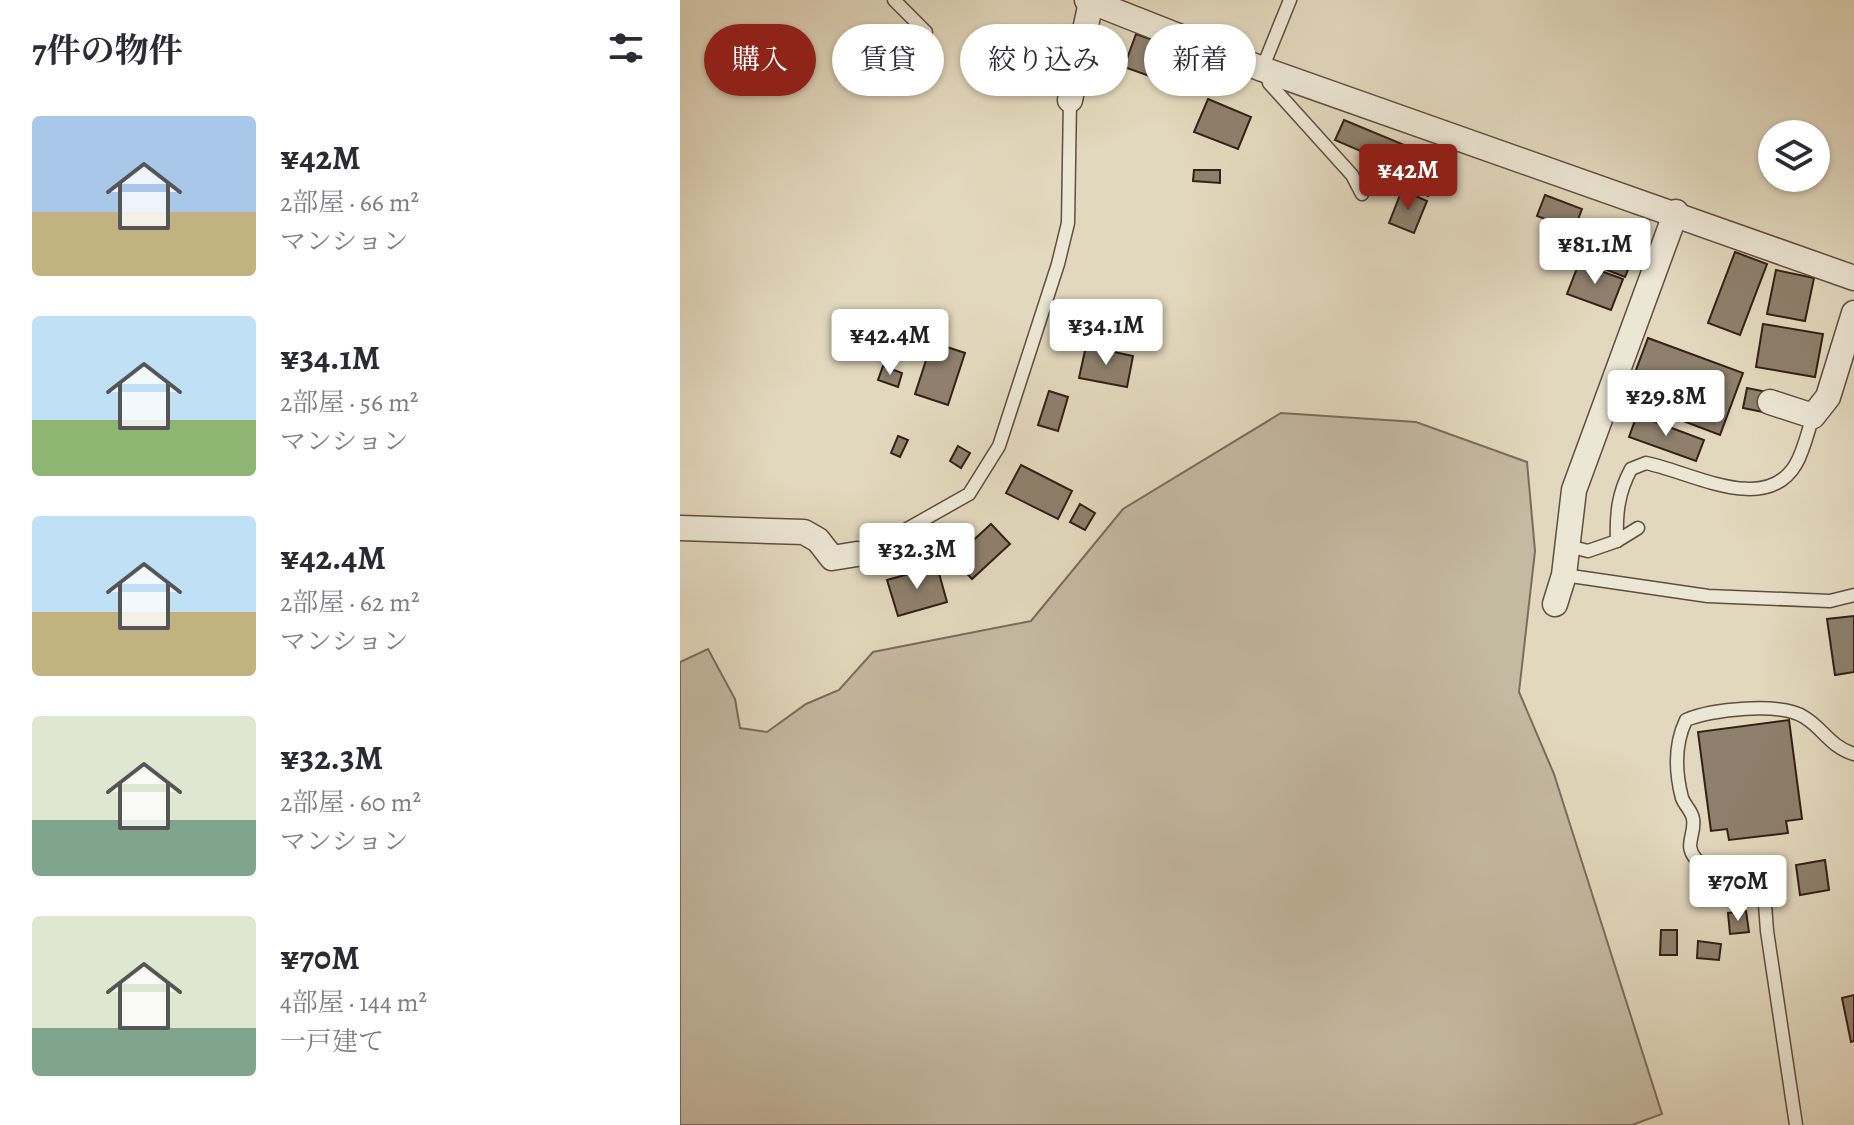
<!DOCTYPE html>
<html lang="ja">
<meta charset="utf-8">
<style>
body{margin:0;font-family:Alegreya,"Noto Serif JP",serif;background:#f2f2f3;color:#2b2b33;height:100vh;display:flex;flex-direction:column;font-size:30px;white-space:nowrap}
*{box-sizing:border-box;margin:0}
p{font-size:26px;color:#7c7c81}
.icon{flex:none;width:44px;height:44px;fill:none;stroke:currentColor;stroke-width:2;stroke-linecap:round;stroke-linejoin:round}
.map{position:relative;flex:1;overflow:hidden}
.drawer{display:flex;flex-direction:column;background:#fff;width:680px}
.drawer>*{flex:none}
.hud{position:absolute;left:24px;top:24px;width:760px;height:72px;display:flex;gap:16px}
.buttons{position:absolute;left:1078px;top:120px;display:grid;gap:16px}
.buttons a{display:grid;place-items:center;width:72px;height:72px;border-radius:50%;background:#fff;box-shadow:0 2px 6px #0004;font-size:40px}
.price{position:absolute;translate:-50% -68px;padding:0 18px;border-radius:8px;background:#fff;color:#222;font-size:26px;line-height:52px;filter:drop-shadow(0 2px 4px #0008)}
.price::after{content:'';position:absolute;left:50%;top:48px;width:24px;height:18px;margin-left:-12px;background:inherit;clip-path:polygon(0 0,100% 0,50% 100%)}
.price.active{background:#8f2418;color:#fff}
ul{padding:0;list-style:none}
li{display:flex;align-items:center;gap:24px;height:200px;padding:0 32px}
li span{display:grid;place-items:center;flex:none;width:224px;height:160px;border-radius:8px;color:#555}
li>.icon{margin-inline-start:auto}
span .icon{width:96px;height:96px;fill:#fffc;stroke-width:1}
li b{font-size:34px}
h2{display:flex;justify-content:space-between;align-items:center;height:96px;padding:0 32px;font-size:34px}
.chip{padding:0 28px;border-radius:36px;background:#fff;box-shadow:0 2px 6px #0004;font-size:28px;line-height:72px}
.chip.active{background:#8f2418;color:#fff}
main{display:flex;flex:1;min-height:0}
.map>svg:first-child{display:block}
.green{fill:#c4b9a1;stroke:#7c6c5c;stroke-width:2}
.building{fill:#8e806d;stroke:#342016;stroke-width:2}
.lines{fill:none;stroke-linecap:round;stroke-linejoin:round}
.lane-casing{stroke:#604e40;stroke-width:15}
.street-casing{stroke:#604e40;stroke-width:27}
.lane{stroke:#ece6d4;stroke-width:12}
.street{stroke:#ece6d4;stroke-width:24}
</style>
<main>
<section class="drawer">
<h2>7件の物件<svg class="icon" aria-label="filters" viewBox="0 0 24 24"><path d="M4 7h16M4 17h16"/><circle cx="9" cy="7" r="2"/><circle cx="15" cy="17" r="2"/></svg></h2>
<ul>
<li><span style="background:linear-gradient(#a9c7e8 60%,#c2b280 0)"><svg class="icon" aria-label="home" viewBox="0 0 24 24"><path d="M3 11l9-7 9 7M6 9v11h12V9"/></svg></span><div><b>¥42M</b><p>2部屋 · 66 m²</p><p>マンション</p></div></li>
<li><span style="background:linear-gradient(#bfe0f5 65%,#8fb573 0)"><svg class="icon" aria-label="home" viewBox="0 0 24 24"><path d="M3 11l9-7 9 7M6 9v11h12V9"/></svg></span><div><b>¥34.1M</b><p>2部屋 · 56 m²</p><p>マンション</p></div></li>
<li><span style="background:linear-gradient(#bfe0f5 60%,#c2b280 0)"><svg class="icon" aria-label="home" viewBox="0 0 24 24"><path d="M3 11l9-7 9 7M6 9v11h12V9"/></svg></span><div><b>¥42.4M</b><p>2部屋 · 62 m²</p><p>マンション</p></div></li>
<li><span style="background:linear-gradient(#dfe7d0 65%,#7fa58c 0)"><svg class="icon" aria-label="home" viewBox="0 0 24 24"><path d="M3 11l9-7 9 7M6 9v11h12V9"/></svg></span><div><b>¥32.3M</b><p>2部屋 · 60 m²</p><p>マンション</p></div></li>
<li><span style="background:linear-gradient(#dfe7d0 70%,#7fa58c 0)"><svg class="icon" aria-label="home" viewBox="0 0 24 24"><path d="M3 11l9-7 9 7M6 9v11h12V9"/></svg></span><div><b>¥70M</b><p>4部屋 · 144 m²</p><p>一戸建て</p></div></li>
</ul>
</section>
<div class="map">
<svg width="1174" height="1125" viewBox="0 0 1174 1125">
<rect width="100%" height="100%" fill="#e2d8bd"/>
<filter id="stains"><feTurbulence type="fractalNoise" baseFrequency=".0025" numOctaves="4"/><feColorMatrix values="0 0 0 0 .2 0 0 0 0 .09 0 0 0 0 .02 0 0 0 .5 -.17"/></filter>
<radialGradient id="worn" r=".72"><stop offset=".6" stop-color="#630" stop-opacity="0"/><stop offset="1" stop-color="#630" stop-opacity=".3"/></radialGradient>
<!-- green -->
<path class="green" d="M 601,413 L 736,422 L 847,462 L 855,551 L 839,692 L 874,774 L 982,1114 L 952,1125 L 0,1125 L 0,662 L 28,649 L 55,699 L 60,728 L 87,732 L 126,704 L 159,690 L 193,652 L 351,621 L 443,509 Z"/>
<!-- building -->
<g class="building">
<path d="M 456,34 L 507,52 L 495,85 L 444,67 Z"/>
<path d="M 326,44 L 390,55 L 385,83 L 322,73 Z"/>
<path d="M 536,60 L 557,68 L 551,84 L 530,76 Z"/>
<path d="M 528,99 L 571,117 L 558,149 L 514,132 Z"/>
<path d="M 664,120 L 729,147 L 720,168 L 655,140 Z"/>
<path d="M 735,151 L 763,163 L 748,196 L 721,184 Z"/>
<path d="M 514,170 L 540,170 L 540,183 L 513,181 Z"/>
<path d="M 722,190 L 747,201 L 734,233 L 709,223 Z"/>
<path d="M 865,195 L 902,209 L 894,230 L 857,216 Z"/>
<path d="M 1055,252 L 1087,264 L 1060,335 L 1028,323 Z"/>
<path d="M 932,258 L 950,265 L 945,277 L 927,270 Z"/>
<path d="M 899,263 L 943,279 L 931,310 L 887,294 Z"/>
<path d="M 1096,270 L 1134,278 L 1125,321 L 1087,314 Z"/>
<path d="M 1083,324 L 1143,334 L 1135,377 L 1076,367 Z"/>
<path d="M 968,338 L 1063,373 L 1040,435 L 945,399 Z"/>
<path d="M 252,342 L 285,353 L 268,405 L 235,394 Z"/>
<path d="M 406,346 L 453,356 L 447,387 L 399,378 Z"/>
<path d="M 203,366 L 222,373 L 218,387 L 198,380 Z"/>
<path d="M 1067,388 L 1087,392 L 1083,412 L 1063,408 Z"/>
<path d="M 369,391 L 388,397 L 378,431 L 358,425 Z"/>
<path d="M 957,415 L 1024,440 L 1016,461 L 949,437 Z"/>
<path d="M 218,436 L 228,440 L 220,457 L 211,453 Z"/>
<path d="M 278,446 L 290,453 L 281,468 L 270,461 Z"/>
<path d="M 341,465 L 392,491 L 378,519 L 326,493 Z"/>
<path d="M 400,504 L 415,513 L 405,530 L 390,522 Z"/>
<path d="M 311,524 L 330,544 L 292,579 L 273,559 Z"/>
<path d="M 257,566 L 267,602 L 218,616 L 207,580 Z"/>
<path d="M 1174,616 L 1174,672 L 1155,675 L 1147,619 Z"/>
<path d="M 1109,720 L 1122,819 L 1106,821 L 1108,833 L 1049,840 L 1047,829 L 1031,831 L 1018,732 Z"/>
<path d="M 1145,860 L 1149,890 L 1120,895 L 1116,865 Z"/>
<path d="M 1066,911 L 1069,932 L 1050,934 L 1048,913 Z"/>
<path d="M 981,930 L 997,930 L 997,955 L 980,955 Z"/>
<path d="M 1018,941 L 1041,944 L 1039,960 L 1017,958 Z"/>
<path d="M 1174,995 L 1174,1041 L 1171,1042 L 1162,998 Z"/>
</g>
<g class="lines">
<defs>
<g id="lane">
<path d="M 214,0 L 246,32"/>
<path d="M 582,69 L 610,0"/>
<path d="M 588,72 L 589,83 L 672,175 L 682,194"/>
<path d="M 937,541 C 936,514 938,493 951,469 L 966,463 C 1011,472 1086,516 1116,464 C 1124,450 1128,431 1133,416"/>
<path d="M 888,546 L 908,551 L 937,541 L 958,528"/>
<path d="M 177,554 L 197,546 L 289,494 L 319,446 L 378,264 L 388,223 L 390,100"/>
<path d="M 884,575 L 1028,596 L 1150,601 L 1174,595"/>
<path d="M 1082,865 L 1087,931 L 1116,1125"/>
<path d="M 1083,886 C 1071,882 1059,872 1051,869 C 1039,865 1026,870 1016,859 C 1003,845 1016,834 1013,819 C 1012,811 1005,806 1002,798 C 995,771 994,745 1006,720 C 1031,709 1100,702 1124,717 C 1144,729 1149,746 1174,754"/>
</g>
<g id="street">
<path d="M 407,0 L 582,69 L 1174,278"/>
<path d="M 390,100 L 411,2"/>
<path d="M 1090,402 L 1133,416 L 1148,397 L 1174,313"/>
<path d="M 0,528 L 124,532 L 138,540 L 152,558 L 177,554"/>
<path d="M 875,604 L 884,575 L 894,490 L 996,212"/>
</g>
</defs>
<!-- lane casing -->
<use href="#lane" class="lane-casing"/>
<!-- street casing -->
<use href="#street" class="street-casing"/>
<!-- lane -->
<use href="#lane" class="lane"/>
<!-- street -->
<use href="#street" class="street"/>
</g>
<rect width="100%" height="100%" filter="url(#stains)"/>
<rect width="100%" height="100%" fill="url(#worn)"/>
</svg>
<div class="buttons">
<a><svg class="icon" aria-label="layers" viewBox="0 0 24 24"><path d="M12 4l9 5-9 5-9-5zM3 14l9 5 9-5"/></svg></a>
</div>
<b class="price active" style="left:728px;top:212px">¥42M</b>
<b class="price" style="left:915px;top:286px">¥81.1M</b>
<b class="price" style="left:426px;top:367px">¥34.1M</b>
<b class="price" style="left:210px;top:377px">¥42.4M</b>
<b class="price" style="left:986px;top:438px">¥29.8M</b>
<b class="price" style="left:237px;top:591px">¥32.3M</b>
<b class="price" style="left:1058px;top:923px">¥70M</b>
<div class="hud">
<a class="chip active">購入</a>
<a class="chip">賃貸</a>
<a class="chip">絞り込み</a>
<a class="chip">新着</a>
</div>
</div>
</main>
